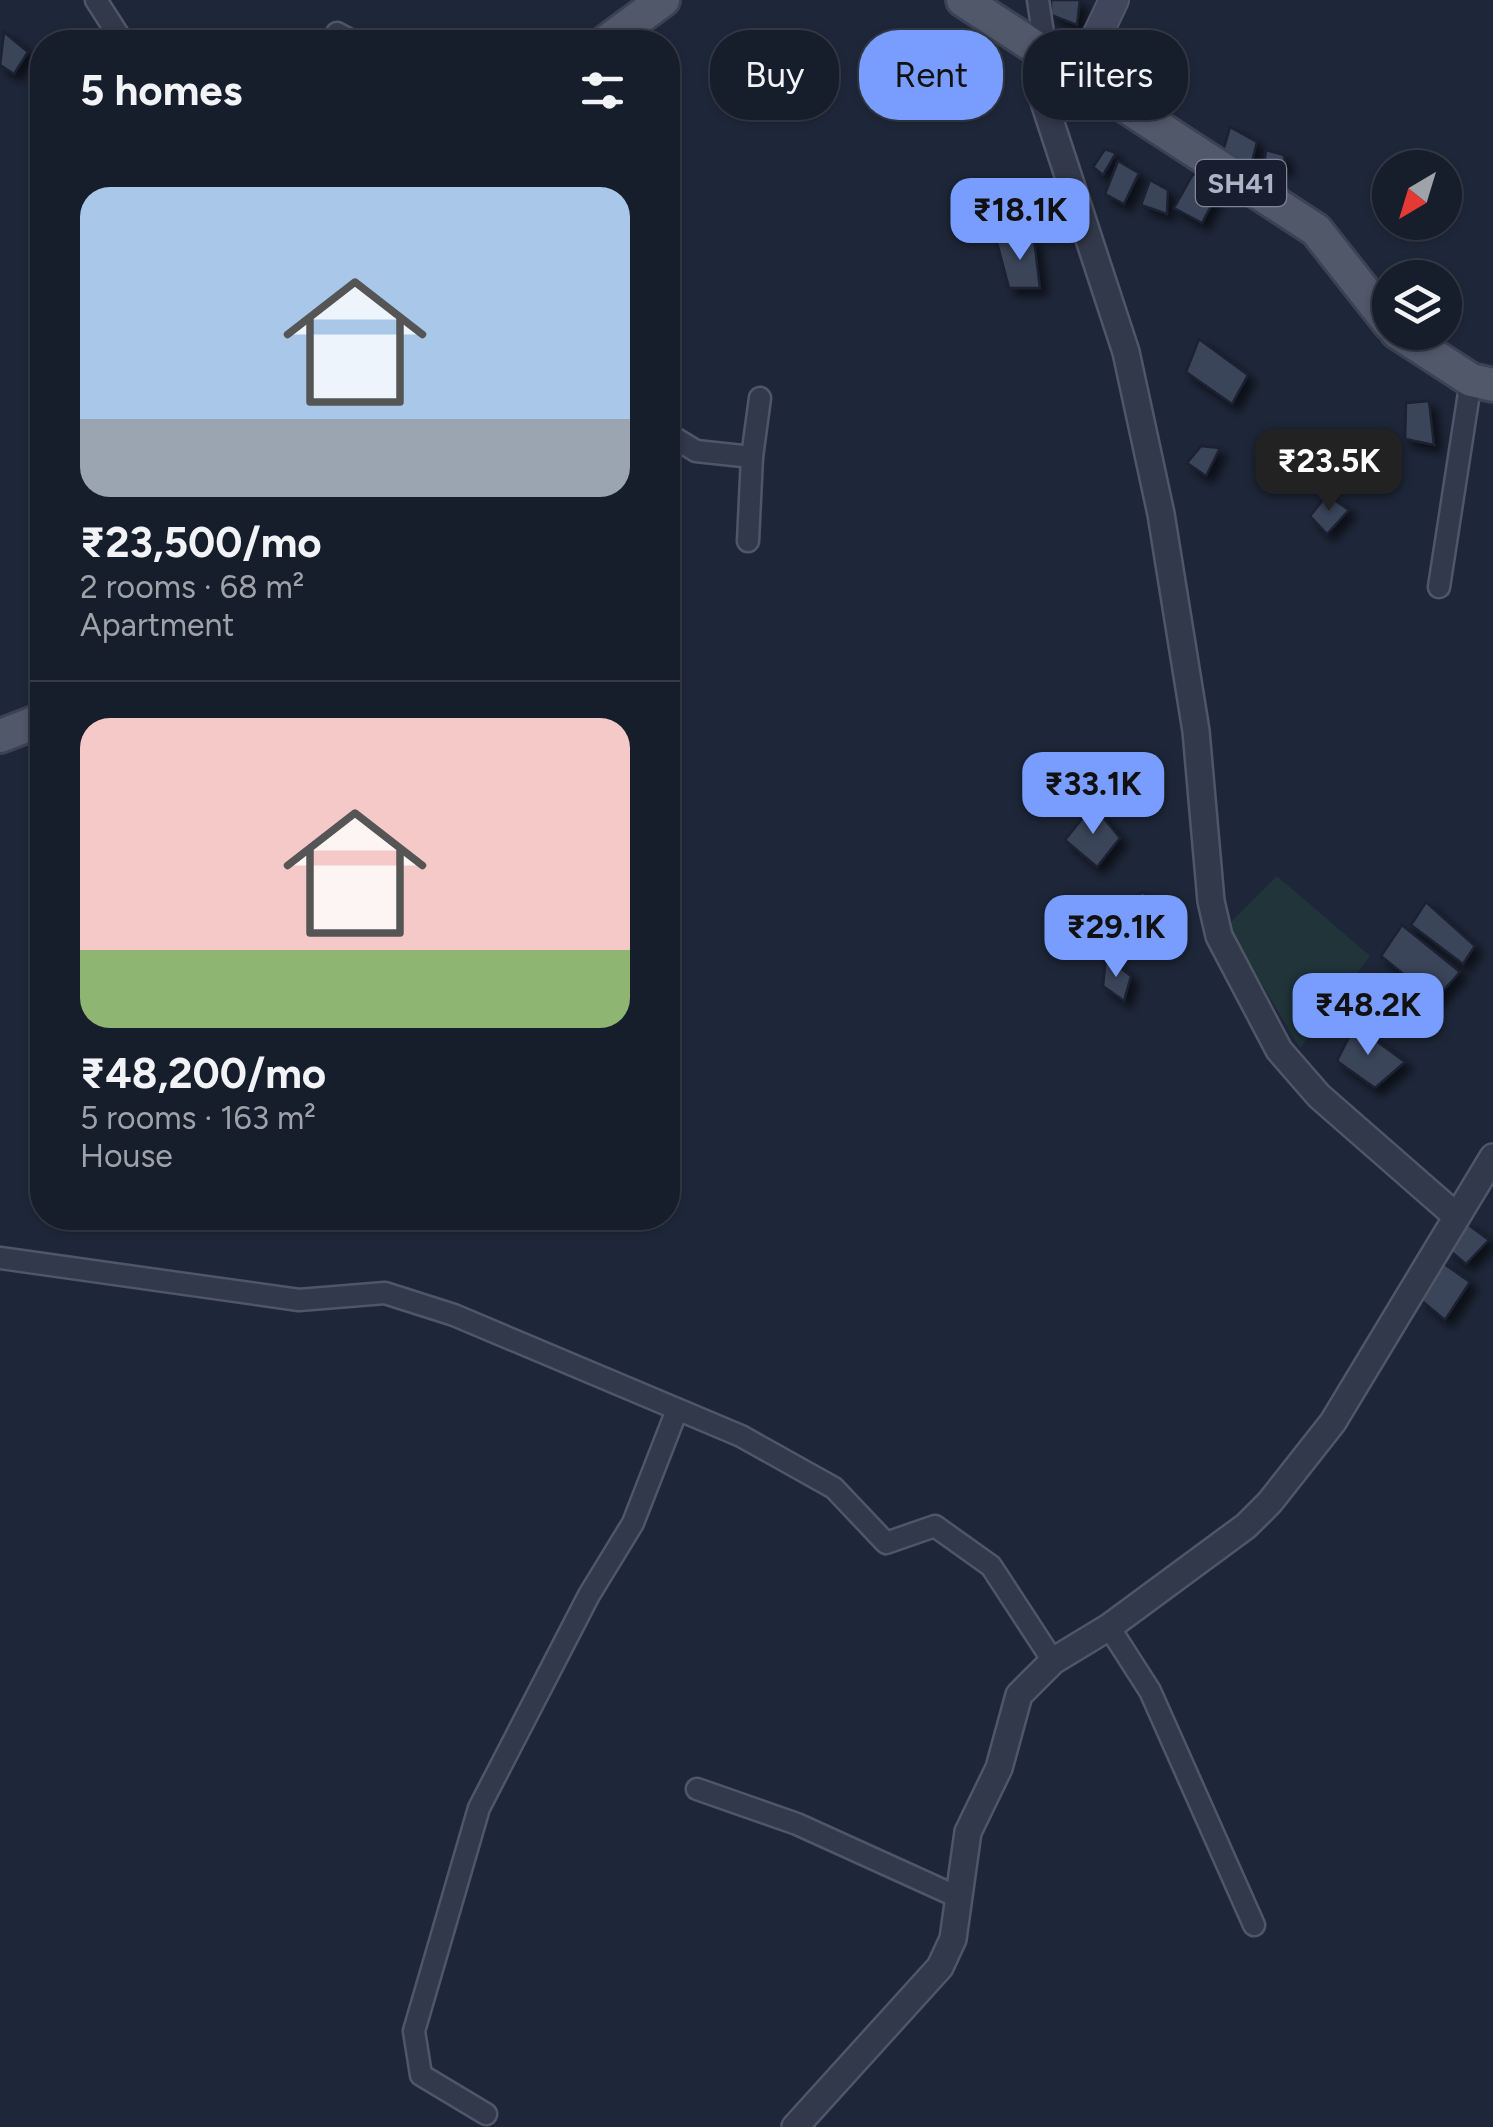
<!DOCTYPE html>
<meta charset="utf-8">
<style>
body{margin:0;font-family:Figtree,sans-serif;background:#232a37;color:#f1f3f6;height:100vh;display:flex;flex-direction:column;font-size:38px;white-space:nowrap}
*{box-sizing:border-box;margin:0}
p{font-size:32px;color:#9ea2a9}
.icon{flex:none;width:55px;height:55px;fill:none;stroke:currentColor;stroke-width:2;stroke-linecap:round;stroke-linejoin:round}
.map{position:relative;flex:1;overflow:hidden}
.drawer{position:absolute;left:30px;top:30px;width:650px;height:1200px;display:flex;flex-direction:column;background:#161d2b;border-radius:40px;box-shadow:0 2px 8px #0004,0 0 0 2px #353b47}
.drawer>*{flex:none}
.guide{position:absolute;left:710px;top:30px;width:632px;height:90px;display:flex;gap:20px}
.needle{width:65px;rotate:218deg}
.tools{position:absolute;left:1372px;top:150px;display:grid;gap:20px}
.tools a{display:grid;place-items:center;width:90px;height:90px;border-radius:50%;background:#161d2b;box-shadow:0 2px 8px #0004,0 0 0 2px #353b47;font-size:50px}
.price{position:absolute;translate:-50% -85px;padding:0 22px;border-radius:20px;background:#799dff;color:#111;font-size:32px;line-height:65px;filter:drop-shadow(0 2px 5px #0008)}
.price::after{content:'';position:absolute;left:50%;top:60px;width:30px;height:22px;margin-left:-15px;background:inherit;clip-path:polygon(0 0,100% 0,50% 100%)}
.price.selected{background:#222;color:#fff}
ul{padding:0;list-style:none}
li{display:grid;align-content:center;gap:20px;height:530px;padding:0 50px}
li+li{border-top:2px solid #353b47}
li span{display:grid;place-items:center;height:310px;border-radius:30px;color:#555}
li>.icon{margin-inline-start:auto}
span .icon{width:180px;height:180px;fill:#fffc;stroke-width:1}
li b{font-size:42px}
h2{display:flex;justify-content:space-between;align-items:center;height:120px;padding:0 50px;font-size:42px}
.tag{padding:0 35px;border-radius:40px;background:#161d2b;box-shadow:0 2px 8px #0004,0 0 0 2px #353b47;font-size:35px;line-height:90px}
.tag.selected{background:#799dff;color:#111}
.map>svg:first-child{display:block}
.green{fill:#20343a}
.building{fill:#3a445a;stroke:#1a2030;stroke-width:2.5;filter:url(#shadow)}
.lines{fill:none;stroke-linecap:round;stroke-linejoin:round}
.minor-casing{stroke:#4f5668;stroke-width:25}
.tertiary-casing{stroke:#4f5668;stroke-width:30}
.secondary-casing{stroke:#4f5668;stroke-width:32}
.primary-casing{stroke:#3b4253;stroke-width:38}
.minor{stroke:#32394a;stroke-width:20}
.tertiary{stroke:#32394a;stroke-width:25}
.secondary{stroke:#40475d;stroke-width:28}
.primary{stroke:#50586a;stroke-width:32}
.labels{text-anchor:middle;dominant-baseline:central;stroke-width:8;stroke-linejoin:round;paint-order:stroke}
.shield{fill:#181e2e;stroke:#808699;stroke-width:2.5}
.shield-label{font-size:28px;font-weight:bold;fill:#acb3c7}
</style>
<div class="map">
<svg width="1493" height="2127" viewBox="0 0 1493 2127">
<defs>
<filter id="shadow"><feDropShadow dx="7" dy="7" stdDeviation="5" flood-color="#0009"/></filter>
</defs>
<rect width="100%" height="100%" fill="#1e2739"/>
<!-- green -->
<path class="green" d="M 1277,876 L 1370,956 L 1300,1048 L 1227,926 Z"/>
<!-- building -->
<g class="building">
<path d="M 1051,0 L 1080,0 L 1077,25 L 1051,15 Z"/>
<path d="M 4,32 L 28,52 L 14,74 L 0,65 Z"/>
<path d="M 1111,36 L 1141,49 L 1121,72 L 1099,62 Z"/>
<path d="M 1230,127 L 1257,142 L 1250,170 L 1222,155 Z"/>
<path d="M 1105,149 L 1116,153 L 1103,175 L 1093,167 Z"/>
<path d="M 1266,150 L 1284,155 L 1286,169 L 1264,167 Z"/>
<path d="M 1118,161 L 1139,173 L 1124,204 L 1105,194 Z"/>
<path d="M 1193,174 L 1220,189 L 1202,223 L 1174,208 Z"/>
<path d="M 1150,180 L 1168,190 L 1167,214 L 1141,205 Z"/>
<path d="M 996,239 L 1034,239 L 1040,288 L 1009,288 Z"/>
<path d="M 1199,339 L 1248,375 L 1232,404 L 1186,372 Z"/>
<path d="M 1429,401 L 1434,445 L 1405,439 L 1406,403 Z"/>
<path d="M 1201,446 L 1220,448 L 1206,476 L 1187,463 Z"/>
<path d="M 1327,495 L 1349,510 L 1327,534 L 1310,516 Z"/>
<path d="M 1093,805 L 1120,838 L 1097,867 L 1065,840 Z"/>
<path d="M 1143,892 L 1165,918 L 1143,932 L 1123,904 Z"/>
<path d="M 1426,902 L 1475,946 L 1463,964 L 1411,925 Z"/>
<path d="M 1402,925 L 1460,972 L 1435,1000 L 1381,956 Z"/>
<path d="M 1106,957 L 1131,976 L 1124,1001 L 1103,986 Z"/>
<path d="M 1355,1025 L 1405,1062 L 1375,1088 L 1337,1061 Z"/>
<path d="M 1466,1223 L 1489,1240 L 1466,1264 L 1449,1250 Z"/>
<path d="M 1443,1263 L 1470,1282 L 1445,1320 L 1422,1301 Z"/>
</g>
<g class="lines">
<defs>
<g id="minor">
<path d="M 96,0 L 123,42"/>
<path d="M 1038,0 L 1046,53"/>
<path d="M 336,42 L 337,33 L 354,42"/>
<path d="M 668,434 L 696,451 L 752,457 L 760,398"/>
<path d="M 748,541 L 752,457"/>
<path d="M 1439,587 L 1471,380"/>
<path d="M 0,1258 L 299,1300 L 385,1293 L 454,1315 L 741,1436 L 834,1488 L 886,1543 L 935,1526 L 991,1566 L 1053,1661"/>
<path d="M 1109,1627 L 1150,1691 L 1254,1925"/>
<path d="M 697,1789 L 797,1824 L 960,1898"/>
<path d="M 486,2114 L 421,2075 L 414,2031 L 479,1808 L 589,1595 L 633,1523 L 677,1410"/>
</g>
<g id="tertiary">
<path d="M 1046,53 L 1043,99 L 1126,352 L 1161,514 L 1196,731 L 1211,901 L 1219,936 L 1279,1050 L 1319,1096 L 1455,1215"/>
<path d="M 795,2127 L 940,1967 L 953,1939 L 968,1832 L 999,1768 L 1019,1695 L 1053,1661 L 1109,1627 L 1246,1526 L 1270,1502 L 1333,1422 L 1493,1157"/>
</g>
<path id="secondary" d="M 1068,68 L 1093,44 L 1114,0"/>
<g id="primary">
<path d="M 963,0 L 1316,230 L 1390,324"/>
<path d="M 606,42 L 663,0"/>
<path d="M 1397,332 L 1471,380 L 1493,385"/>
<path d="M 0,736 L 42,720"/>
</g>
</defs>
<!-- minor casing -->
<use href="#minor" class="minor-casing"/>
<!-- tertiary casing -->
<use href="#tertiary" class="tertiary-casing"/>
<!-- secondary casing -->
<use href="#secondary" class="secondary-casing"/>
<!-- primary casing -->
<use href="#primary" class="primary-casing"/>
<!-- minor -->
<use href="#minor" class="minor"/>
<!-- tertiary -->
<use href="#tertiary" class="tertiary"/>
<!-- secondary -->
<use href="#secondary" class="secondary"/>
<!-- primary -->
<use href="#primary" class="primary"/>
</g>
<g class="labels">
<!-- shield labels -->
<rect class="shield" x="1196" y="160" width="90" height="46" rx="8"/>
<g class="shield-label">
<text x="1241" y="183">SH41</text>
</g>
</g>
</svg>
<div class="tools">
<a><svg class="needle" viewBox="-14 -14 28 28"><path d="M0-13l5 13h-10z" fill="#e53935"/><path d="M0 13l5-13h-10z" fill="#9ea2a9"/></svg></a>
<a><svg class="icon" aria-label="layers" viewBox="0 0 24 24"><path d="M12 4l9 5-9 5-9-5zM3 14l9 5 9-5"/></svg></a>
</div>
<b class="price" style="left:1020px;top:263px">₹18.1K</b>
<b class="price selected" style="left:1329px;top:514px">₹23.5K</b>
<b class="price" style="left:1093px;top:837px">₹33.1K</b>
<b class="price" style="left:1116px;top:980px">₹29.1K</b>
<b class="price" style="left:1368px;top:1058px">₹48.2K</b>
<div class="guide">
<a class="tag">Buy</a>
<a class="tag selected">Rent</a>
<a class="tag">Filters</a>
</div>
<section class="drawer">
<h2>5 homes<svg class="icon" aria-label="filters" viewBox="0 0 24 24"><path d="M4 7h16M4 17h16"/><circle cx="9" cy="7" r="2"/><circle cx="15" cy="17" r="2"/></svg></h2>
<ul>
<li><span style="background:linear-gradient(#a9c7e8 75%,#9aa5b1 0)"><svg class="icon" aria-label="home" viewBox="0 0 24 24"><path d="M3 11l9-7 9 7M6 9v11h12V9"/></svg></span><div><b>₹23,500/mo</b><p>2 rooms · 68 m²</p><p>Apartment</p></div></li>
<li><span style="background:linear-gradient(#f6c9c9 75%,#8fb573 0)"><svg class="icon" aria-label="home" viewBox="0 0 24 24"><path d="M3 11l9-7 9 7M6 9v11h12V9"/></svg></span><div><b>₹48,200/mo</b><p>5 rooms · 163 m²</p><p>House</p></div></li>
</ul>
</section>
</div>
